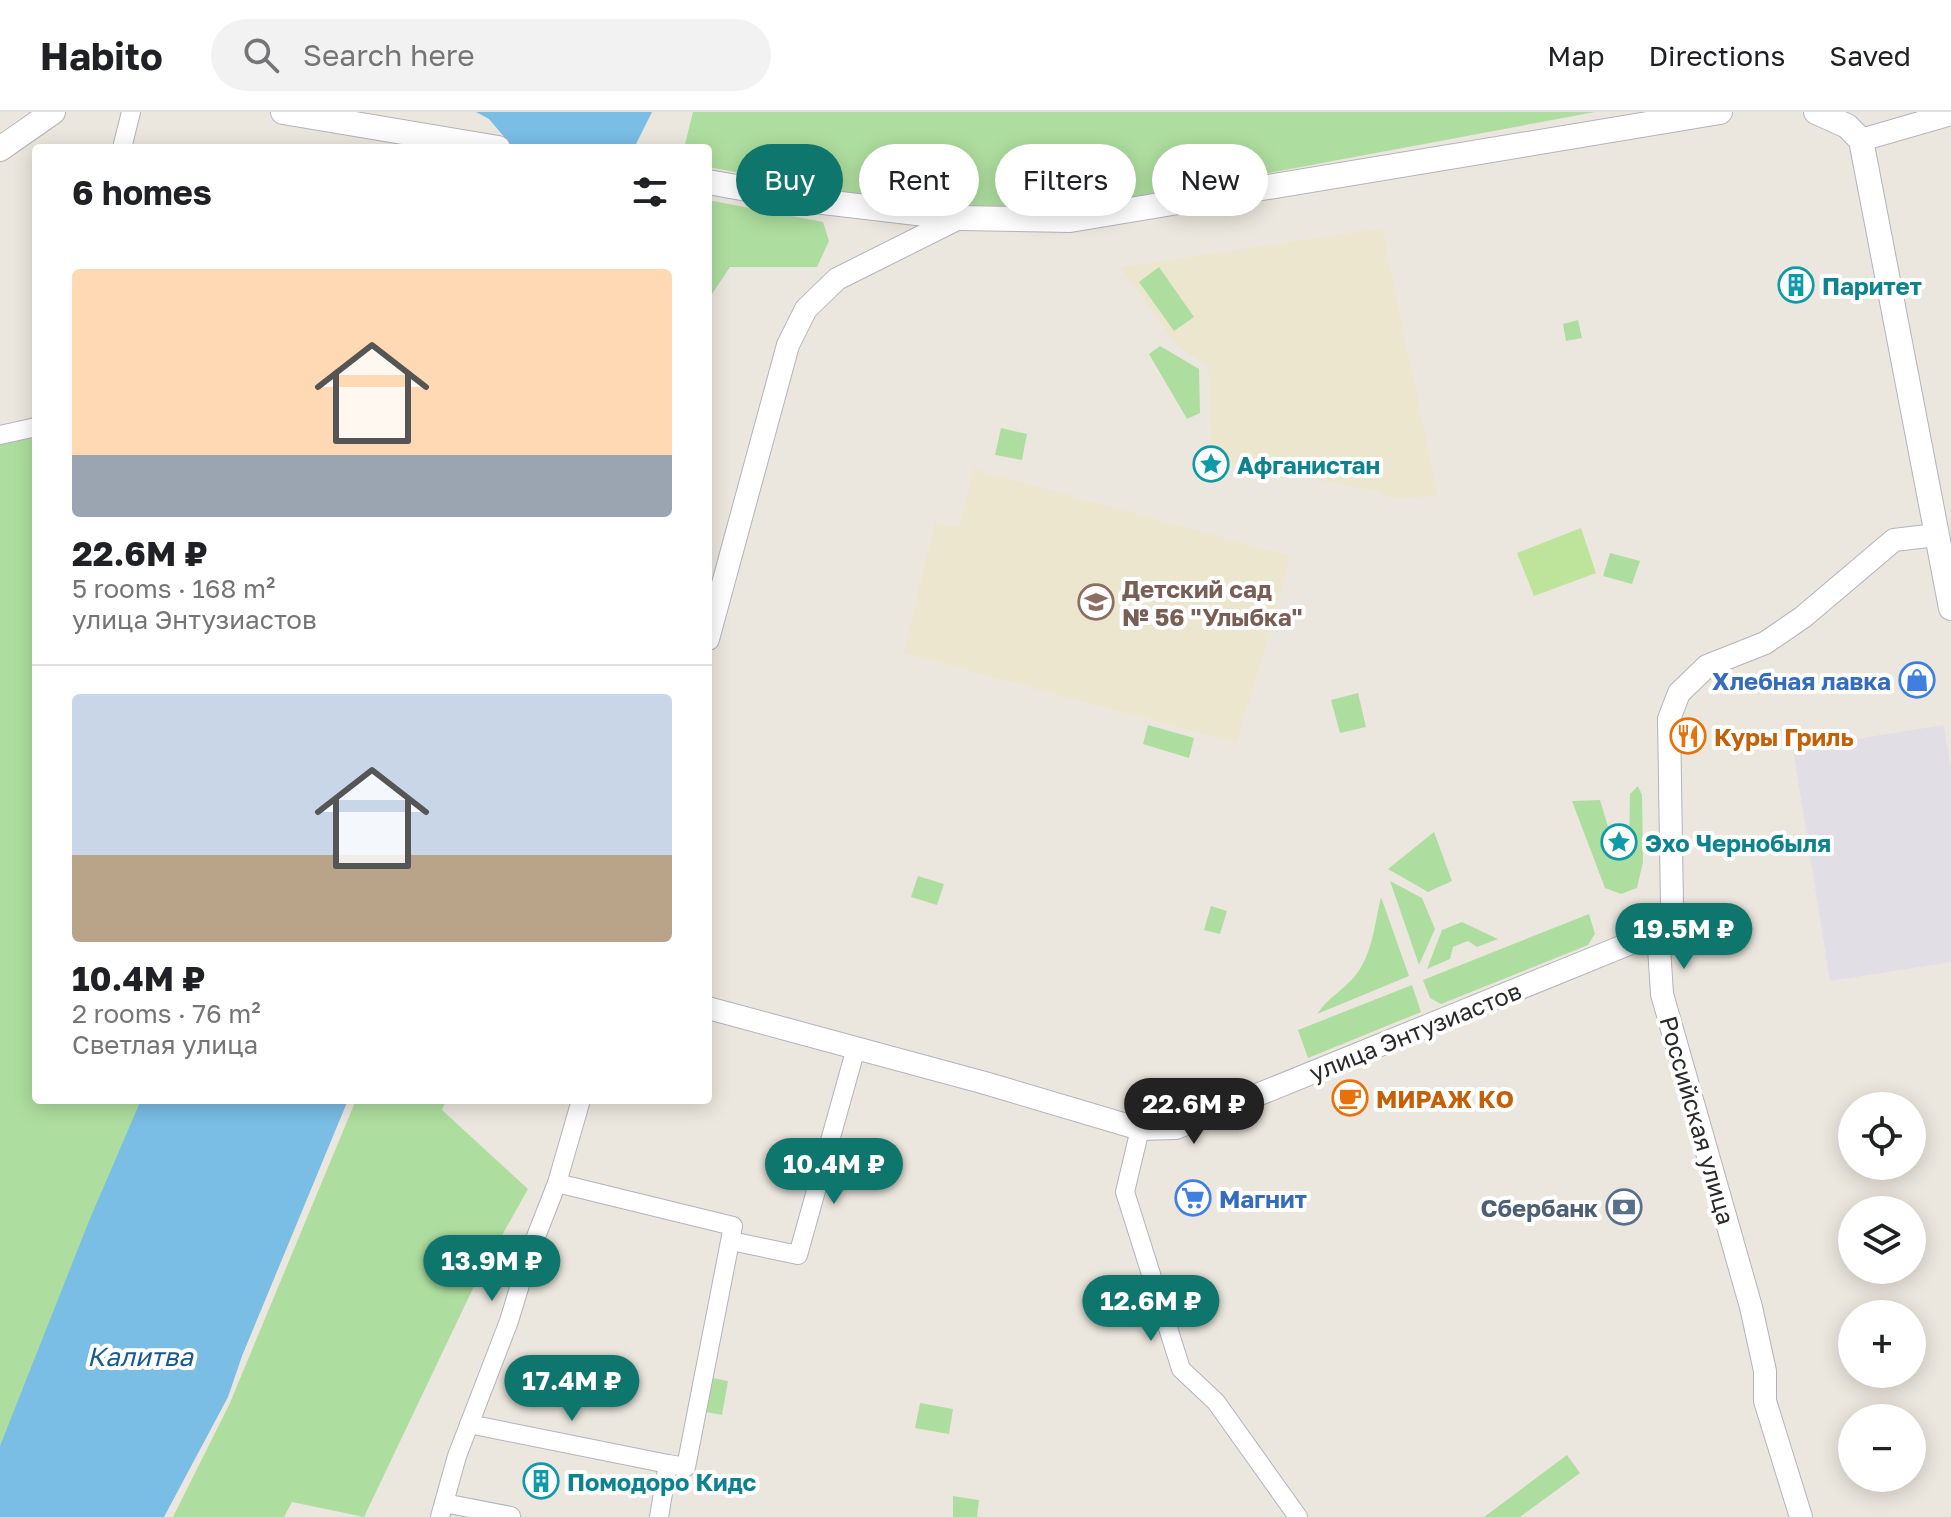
<!DOCTYPE html>
<meta charset="utf-8">
<style>
body{margin:0;font-family:"Golos Text",sans-serif;background:#f2f2f2;color:#202124;height:100vh;display:flex;flex-direction:column;font-size:30px;white-space:nowrap}
*{box-sizing:border-box;margin:0}
p{font-size:26px;color:#757577}
.icon{flex:none;width:44px;height:44px;fill:none;stroke:currentColor;stroke-width:2;stroke-linecap:round;stroke-linejoin:round}
.map{position:relative;flex:1;overflow:hidden}
.side{position:absolute;left:32px;top:32px;width:680px;height:960px;display:flex;flex-direction:column;background:#fff;border-radius:8px;box-shadow:0 4px 20px #0003}
.side>*{flex:none}
.hud{position:absolute;left:736px;top:32px;width:760px;height:72px;display:flex;gap:16px}
.tools{position:absolute;left:1838px;top:980px;display:grid;gap:16px}
.tools a{display:grid;place-items:center;width:88px;height:88px;border-radius:50%;background:#fff;box-shadow:0 4px 20px #0003;font-size:40px}
.price{position:absolute;translate:-50% -68px;padding:0 18px;border-radius:28px;background:#0f766e;color:#fff;font-size:26px;line-height:52px;filter:drop-shadow(0 2px 4px #0008)}
.price::after{content:'';position:absolute;left:50%;top:48px;width:24px;height:18px;margin-left:-12px;background:inherit;clip-path:polygon(0 0,100% 0,50% 100%)}
.price.on{background:#222;color:#fff}
ul{padding:0;list-style:none}
li{display:grid;align-content:center;gap:16px;height:424px;padding:0 40px}
li+li{border-top:2px solid #e0e0e0}
li span{display:grid;place-items:center;height:248px;border-radius:8px;color:#555}
li>.icon{margin-inline-start:auto}
span .icon{width:144px;height:144px;fill:#fffc;stroke-width:1}
li b{font-size:34px}
h2{display:flex;justify-content:space-between;align-items:center;height:96px;padding:0 40px;font-size:34px}
.chip{padding:0 28px;border-radius:36px;background:#fff;box-shadow:0 4px 20px #0003;font-size:28px;line-height:72px}
.chip.on{background:#0f766e;color:#fff}
header{display:flex;align-items:center;gap:48px;box-sizing:border-box;height:112px;padding:0 40px;background:#fff;border-bottom:2px solid #e0e0e0}
header strong{font-size:38px}
nav{display:flex;gap:44px;margin-inline-start:auto;font-size:28px}
.search{width:560px;height:72px;background:#f2f2f2;display:flex;align-items:center;gap:20px;box-sizing:border-box;padding:0 28px;border-radius:44px;color:#757577;font-size:30px}
.map>svg:first-child{display:block}
.industrial{fill:#e1dee5}
.education{fill:#ece6cf}
.green{fill:#aede9f}
.pitch{fill:#bee49c}
.water{fill:#7abde5}
.lines{fill:none;stroke-linecap:round;stroke-linejoin:round}
.minor-casing{stroke:#b2b3bd;stroke-width:20}
.tertiary-casing{stroke:#b2b3bd;stroke-width:24}
.secondary-casing{stroke:#b2b3bd;stroke-width:26}
.minor{stroke:#fff;stroke-width:18}
.tertiary{stroke:#fff;stroke-width:22}
.secondary{stroke:#fff;stroke-width:24}
.labels{text-anchor:middle;dominant-baseline:central;stroke-width:8;stroke-linejoin:round;paint-order:stroke}
.culture-label{font-size:24px;font-weight:bold;fill:#0d838f;stroke:#fff;text-anchor:start}
.education-label{font-size:24px;font-weight:bold;fill:#785e54;stroke:#fff;text-anchor:start}
.shop-label{font-size:24px;font-weight:bold;fill:#366cbe;stroke:#fff;text-anchor:end}
.food-label{font-size:24px;font-weight:bold;fill:#c56008;stroke:#fff;text-anchor:start}
.street-label{font-size:24px;fill:#2b2b2b;stroke:#fff}
.service-label{font-size:24px;font-weight:bold;fill:#4e5e75;stroke:#fff;text-anchor:end}
.water-label{font-size:26px;font-style:italic;fill:#185a92;stroke:#fff}
</style>
<header>
<strong>Habito</strong>
<div class="search"><svg class="icon" aria-label="search" viewBox="0 0 24 24"><circle cx="10" cy="10" r="6"/><path d="M15 15l6 6"/></svg>Search here</div>
<nav><a>Map</a><a>Directions</a><a>Saved</a></nav>
</header>
<div class="map">
<svg width="1951" height="1405" viewBox="0 0 1951 1405">
<rect width="100%" height="100%" fill="#ece7de"/>
<!-- industrial -->
<path class="industrial" d="M 1944,613 L 1951,659 L 1951,850 L 1830,869 L 1793,637 Z"/>
<!-- education -->
<g class="education">
<path d="M 1382,116 L 1438,384 L 1393,387 L 1375,379 L 1212,347 L 1208,254 L 1177,234 L 1121,155 Z"/>
<path d="M 974,357 L 1290,444 L 1265,537 L 1236,631 L 903,541 L 935,411 L 959,415 Z"/>
</g>
<!-- green -->
<g class="green">
<path d="M 693,0 L 1595,0 L 1178,78 L 1056,97 L 966,94 L 855,82 L 708,55 L 708,36 L 684,36 Z"/>
<path d="M 708,88 L 823,110 L 829,129 L 817,155 L 730,155 L 708,188 Z"/>
<path d="M 1159,155 L 1194,205 L 1174,219 L 1139,170 Z"/>
<path d="M 1578,208 L 1582,226 L 1566,229 L 1563,212 Z"/>
<path d="M 1160,234 L 1199,257 L 1200,301 L 1187,307 L 1149,242 Z"/>
<path d="M 36,303 L 36,988 L 158,988 L 0,1340 L 0,324 Z"/>
<path d="M 1001,316 L 1027,322 L 1022,348 L 995,343 Z"/>
<path d="M 1610,441 L 1640,449 L 1632,472 L 1603,464 Z"/>
<path d="M 1358,581 L 1366,615 L 1340,621 L 1331,588 Z"/>
<path d="M 1148,613 L 1194,626 L 1189,646 L 1143,632 Z"/>
<path d="M 1638,674 L 1642,683 L 1643,750 L 1637,776 L 1621,782 L 1605,776 L 1572,689 L 1600,688 L 1615,738 L 1629,737 L 1630,682 Z"/>
<path d="M 1434,720 L 1452,769 L 1428,780 L 1388,757 Z"/>
<path d="M 918,764 L 944,772 L 937,793 L 911,785 Z"/>
<path d="M 1390,769 L 1422,786 L 1435,817 L 1419,853 Z"/>
<path d="M 1381,785 L 1409,864 L 1317,902 C 1328,885 1347,876 1358,860 C 1373,838 1375,810 1381,785 Z"/>
<path d="M 1211,794 L 1227,799 L 1220,822 L 1204,818 Z"/>
<path d="M 1589,802 L 1595,822 L 1588,833 L 1441,892 L 1430,886 L 1423,868 Z"/>
<path d="M 1462,810 L 1498,827 L 1477,835 L 1468,829 L 1453,835 L 1450,847 L 1427,857 L 1442,818 Z"/>
<path d="M 1412,873 L 1421,900 L 1308,946 L 1298,918 Z"/>
<path d="M 356,988 L 446,988 L 442,998 L 528,1077 L 477,1168 L 364,1405 L 292,1390 L 284,1405 L 173,1405 L 229,1293 Z"/>
<path d="M 707,1265 L 728,1269 L 722,1303 L 701,1299 Z"/>
<path d="M 920,1291 L 953,1297 L 949,1322 L 915,1316 Z"/>
<path d="M 1567,1343 L 1580,1361 L 1520,1405 L 1484,1405 Z"/>
<path d="M 953,1384 L 979,1388 L 977,1405 L 953,1405 Z"/>
</g>
<!-- pitch -->
<path class="pitch" d="M 1581,416 L 1596,461 L 1534,484 L 1517,441 Z"/>
<!-- water -->
<g class="water">
<path d="M 476,0 L 652,0 L 634,36 L 511,36 L 511,33 L 489,7 Z"/>
<path d="M 141,988 L 348,988 L 242,1244 L 228,1285 L 164,1405 L 0,1405 L 0,1334 L 89,1109 Z"/>
</g>
<g class="lines">
<defs>
<g id="minor">
<path d="M 122,36 L 131,0"/>
<path d="M 0,323 L 36,315"/>
<path d="M 1140,1017 L 1125,1080 L 1181,1257 L 1216,1290 L 1298,1405"/>
<path d="M 557,1071 L 733,1114 L 686,1355 L 668,1352 L 659,1405"/>
<path d="M 731,1129 L 798,1143 L 856,936"/>
<path d="M 469,1312 L 668,1352"/>
<path d="M 444,1391 L 511,1404"/>
<path d="M 440,1405 L 457,1344 L 509,1209 L 530,1140 L 557,1071 L 581,988"/>
</g>
<g id="tertiary">
<path d="M 1861,28 L 1951,2"/>
<path d="M 708,527 L 788,233 L 806,197 L 837,167 L 959,106"/>
<path d="M 708,896 L 985,971 L 1140,1017 L 1176,1016 L 1658,820"/>
<path d="M 1801,1405 L 1765,1289 L 1765,1259 L 1751,1195 L 1662,882 L 1658,820 L 1672,794 L 1669,607 L 1679,581 L 1707,554 L 1765,531 L 1803,505 L 1894,428 L 1936,423"/>
</g>
<g id="secondary">
<path d="M 283,0 L 498,36"/>
<path d="M 1816,0 L 1847,14 L 1861,28 L 1951,496"/>
<path d="M 0,37 L 53,0"/>
<path d="M 708,70 L 815,89 L 959,106 L 1070,108 L 1720,0"/>
</g>
</defs>
<!-- minor casing -->
<use href="#minor" class="minor-casing"/>
<!-- tertiary casing -->
<use href="#tertiary" class="tertiary-casing"/>
<!-- secondary casing -->
<use href="#secondary" class="secondary-casing"/>
<!-- minor -->
<use href="#minor" class="minor"/>
<!-- tertiary -->
<use href="#tertiary" class="tertiary"/>
<!-- secondary -->
<use href="#secondary" class="secondary"/>
</g>
<!-- icons -->
<defs>
<symbol id="building-ring" viewBox="-11 -11 22 22"><circle r="9.5" fill="#fff" stroke="#0f9aa8" stroke-width="1.5"/><path d="M-4-6H4V6H1V3H-1V6H-4ZM-2.5-4.3h1.7v1.8h-1.7ZM.8-4.3h1.7v1.8H.8ZM-2.5-1h1.7V.8h-1.7ZM.8-1h1.7V.8H.8Z" fill="#0f9aa8"/></symbol>
<symbol id="sight-ring" viewBox="-11 -11 22 22"><circle r="9.5" fill="#fff" stroke="#0f9aa8" stroke-width="1.5"/><path d="M0-6L1.8-2.2L6-1.7L2.9 1.2L3.7 5.4L0 3.3L-3.7 5.4L-2.9 1.2L-6-1.7L-1.8-2.2Z" fill="#0f9aa8"/></symbol>
<symbol id="school-ring" viewBox="-11 -11 22 22"><circle r="9.5" fill="#fff" stroke="#8d6e63" stroke-width="1.5"/><path d="M0-5L7-2L0 1L-7-2ZM-4 1L0 2.5L4 1V4Q0 6-4 4Z" fill="#8d6e63"/></symbol>
<symbol id="shop-ring" viewBox="-11 -11 22 22"><circle r="9.5" fill="#fff" stroke="#3f7fe0" stroke-width="1.5"/><path d="M-5-2.5h2.3a2.7 3.5 0 0 1 5.4 0H5L5.5 6h-11ZM-1.5-2.5h3a1.5 2.3 0 0 0-3 0Z" fill="#3f7fe0"/></symbol>
<symbol id="restaurant-ring" viewBox="-11 -11 22 22"><circle r="9.5" fill="#fff" stroke="#e8710a" stroke-width="1.5"/><path d="M-5-6h1v4h1v-4h1v4h1v-4h1v5L-1.5 .5V6h-2V.5L-5-1ZM5-6V6H3V1.5H1.5Q1.5-4 5-6Z" fill="#e8710a"/></symbol>
<symbol id="cafe-ring" viewBox="-11 -11 22 22"><circle r="9.5" fill="#fff" stroke="#e8710a" stroke-width="1.5"/><path d="M-5.5-4.5H6V0H3Q3 3.5 0 3.5H-2.5Q-5.5 3.5-5.5 0ZM3-3.2v2h1.7v-2ZM-6 4.5H4V6H-6Z" fill="#e8710a"/></symbol>
<symbol id="supermarket-ring" viewBox="-11 -11 22 22"><circle r="9.5" fill="#fff" stroke="#3f7fe0" stroke-width="1.5"/><path d="M-6-5.5h2.5l.6 2H6L4.5 2H-2.5L-4.4-4H-6ZM-1.5 3.2a1.3 1.3 0 1 0 .1 0ZM3 3.2a1.3 1.3 0 1 0 .1 0Z" fill="#3f7fe0"/></symbol>
<symbol id="bank-ring" viewBox="-11 -11 22 22"><circle r="9.5" fill="#fff" stroke="#5c6f8a" stroke-width="1.5"/><path d="M-6-4H6V4H-6ZM0-2.3a2.3 2.3 0 1 0 0 4.6a2.3 2.3 0 1 0 0-4.6Z" fill="#5c6f8a"/></symbol>
</defs>
<g fill-rule="evenodd">
<use href="#building-ring" x="1776" y="153" width="40" height="40"/>
<use href="#sight-ring" x="1191" y="332" width="40" height="40"/>
<use href="#school-ring" x="1076" y="470" width="40" height="40"/>
<use href="#shop-ring" x="1897" y="548" width="40" height="40"/>
<use href="#restaurant-ring" x="1668" y="604" width="40" height="40"/>
<use href="#sight-ring" x="1599" y="710" width="40" height="40"/>
<use href="#cafe-ring" x="1330" y="966" width="40" height="40"/>
<use href="#supermarket-ring" x="1173" y="1066" width="40" height="40"/>
<use href="#bank-ring" x="1604" y="1075" width="40" height="40"/>
<use href="#building-ring" x="521" y="1349" width="40" height="40"/>
</g>
<g class="labels">
<!-- culture labels -->
<g class="culture-label">
<text x="1822" y="173">Паритет</text>
<text x="1237" y="352">Афганистан</text>
<text x="1645" y="730">Эхо Чернобыля</text>
<text x="567" y="1369">Помодоро Кидс</text>
</g>
<!-- education labels -->
<g class="education-label">
<text x="1122" y="476">Детский сад<tspan x="1122" dy="28">№ 56 "Улыбка"</tspan></text>
</g>
<!-- shop labels -->
<g class="shop-label">
<text x="1891" y="568">Хлебная лавка</text>
<text x="1219" y="1086" text-anchor="start">Магнит</text>
</g>
<!-- food labels -->
<g class="food-label">
<text x="1714" y="624">Куры Гриль</text>
<text x="1376" y="986">МИРАЖ КО</text>
</g>
<!-- street labels -->
<g class="street-label">
<text transform="translate(1415 919) rotate(-22)">улица Энтузиастов</text>
<text transform="translate(1698 1008) rotate(74)">Российская улица</text>
</g>
<!-- service labels -->
<g class="service-label">
<text x="1598" y="1095">Сбербанк</text>
</g>
<!-- water labels -->
<g class="water-label">
<text x="140" y="1244">Калитва</text>
</g>
</g>
</svg>
<div class="tools">
<a><svg class="icon" aria-label="locate" viewBox="0 0 24 24"><circle cx="12" cy="12" r="6"/><path d="M12 2v4M12 18v4M2 12h4M18 12h4"/></svg></a>
<a><svg class="icon" aria-label="layers" viewBox="0 0 24 24"><path d="M12 4l9 5-9 5-9-5zM3 14l9 5 9-5"/></svg></a>
<a>+</a>
<a>−</a>
</div>
<b class="price" style="left:1684px;top:859px">19.5M ₽</b>
<b class="price on" style="left:1194px;top:1034px">22.6M ₽</b>
<b class="price" style="left:834px;top:1094px">10.4M ₽</b>
<b class="price" style="left:492px;top:1191px">13.9M ₽</b>
<b class="price" style="left:1151px;top:1231px">12.6M ₽</b>
<b class="price" style="left:572px;top:1311px">17.4M ₽</b>
<div class="hud">
<a class="chip on">Buy</a>
<a class="chip">Rent</a>
<a class="chip">Filters</a>
<a class="chip">New</a>
</div>
<section class="side">
<h2>6 homes<svg class="icon" aria-label="filters" viewBox="0 0 24 24"><path d="M4 7h16M4 17h16"/><circle cx="9" cy="7" r="2"/><circle cx="15" cy="17" r="2"/></svg></h2>
<ul>
<li><span style="background:linear-gradient(#ffd9b3 75%,#9aa5b1 0)"><svg class="icon" aria-label="home" viewBox="0 0 24 24"><path d="M3 11l9-7 9 7M6 9v11h12V9"/></svg></span><div><b>22.6M ₽</b><p>5 rooms · 168 m²</p><p>улица Энтузиастов</p></div></li>
<li><span style="background:linear-gradient(#c9d6e8 65%,#b9a48a 0)"><svg class="icon" aria-label="home" viewBox="0 0 24 24"><path d="M3 11l9-7 9 7M6 9v11h12V9"/></svg></span><div><b>10.4M ₽</b><p>2 rooms · 76 m²</p><p>Светлая улица</p></div></li>
</ul>
</section>
</div>
